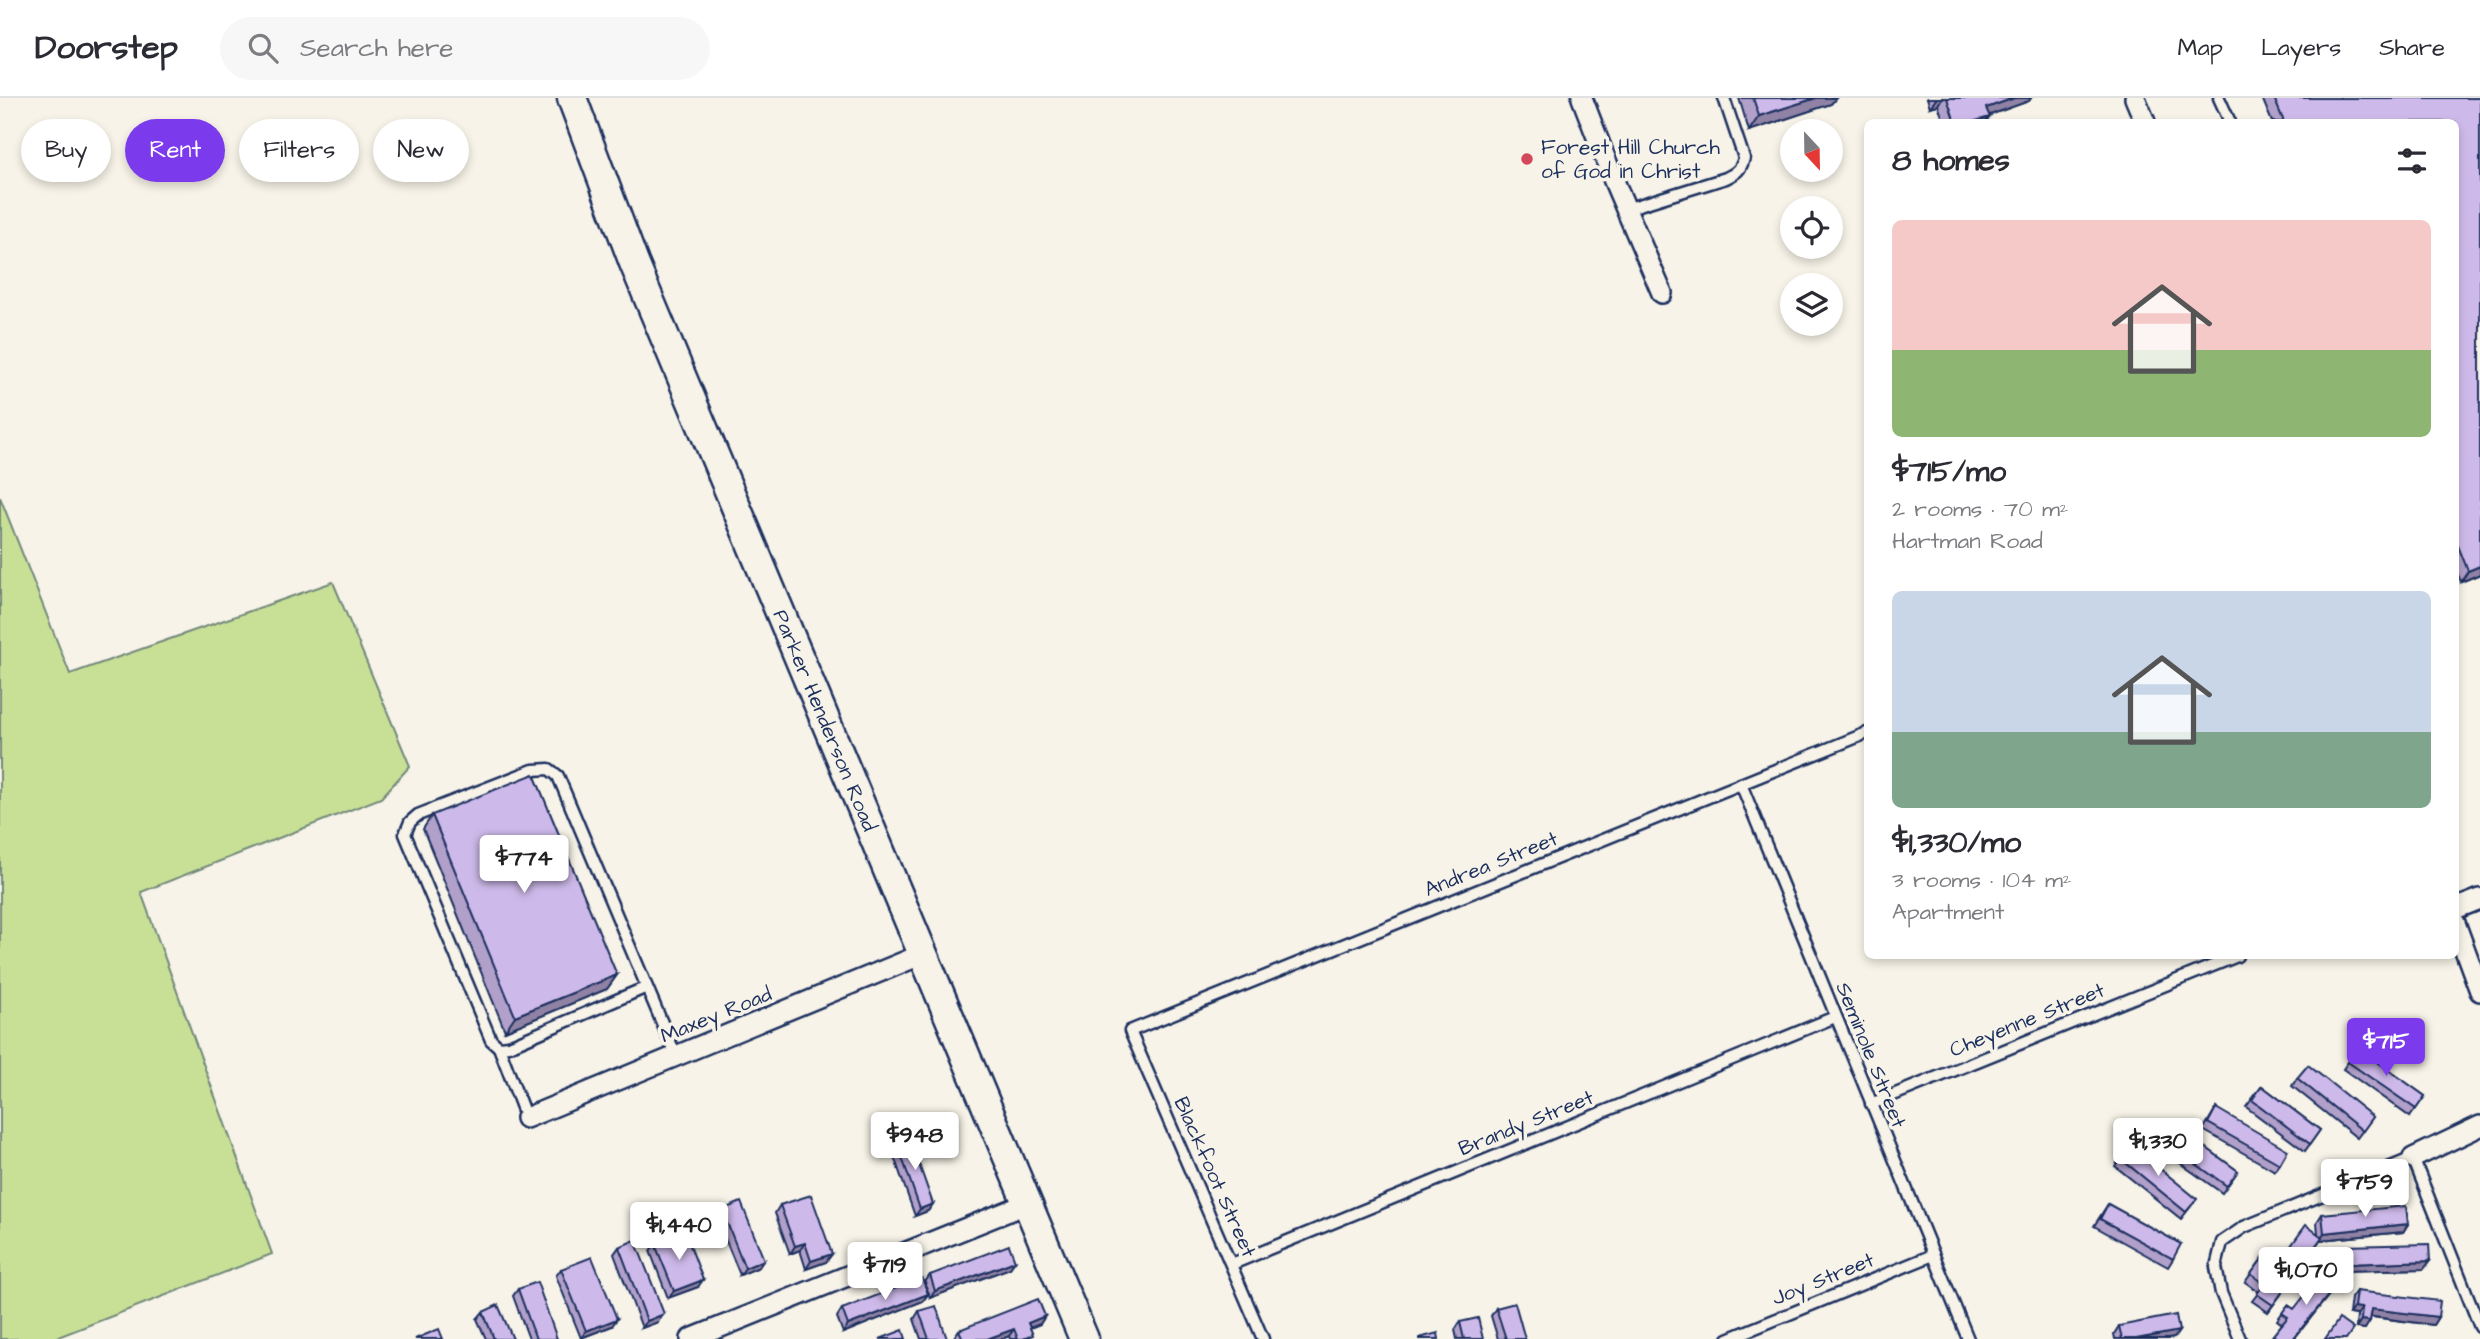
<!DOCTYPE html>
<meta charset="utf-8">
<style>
body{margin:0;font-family:"Architects Daughter",sans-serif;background:#f7f7f7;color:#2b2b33;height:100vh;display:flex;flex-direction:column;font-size:26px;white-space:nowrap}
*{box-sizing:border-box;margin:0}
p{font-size:23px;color:#7c7c81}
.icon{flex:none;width:38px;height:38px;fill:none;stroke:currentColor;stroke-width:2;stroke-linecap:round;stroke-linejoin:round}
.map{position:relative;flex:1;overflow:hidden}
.details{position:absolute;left:1864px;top:21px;width:595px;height:840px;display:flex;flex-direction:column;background:#fff;border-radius:10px;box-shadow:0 4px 10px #0003}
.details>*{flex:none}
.banner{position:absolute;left:21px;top:21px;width:665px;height:63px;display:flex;gap:14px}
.needle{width:46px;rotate:158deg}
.buttons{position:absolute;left:1780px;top:21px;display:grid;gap:14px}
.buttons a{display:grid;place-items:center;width:63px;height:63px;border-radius:50%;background:#fff;box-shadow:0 4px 10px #0003;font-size:35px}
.price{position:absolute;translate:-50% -60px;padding:0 16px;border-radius:7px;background:#fff;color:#222;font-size:23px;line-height:46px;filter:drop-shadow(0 2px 4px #0008)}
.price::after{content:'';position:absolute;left:50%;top:42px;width:21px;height:16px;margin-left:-10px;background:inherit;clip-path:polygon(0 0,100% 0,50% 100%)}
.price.selected{background:#7c3aed;color:#fff}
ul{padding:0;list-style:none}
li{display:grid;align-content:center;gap:14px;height:371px;padding:0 28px}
li span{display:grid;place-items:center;height:217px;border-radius:10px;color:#555}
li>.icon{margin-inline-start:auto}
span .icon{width:126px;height:126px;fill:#fffc;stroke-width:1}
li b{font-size:30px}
h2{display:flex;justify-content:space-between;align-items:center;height:84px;padding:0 28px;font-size:30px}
.tag{padding:0 24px;border-radius:32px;background:#fff;box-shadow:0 4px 10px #0003;font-size:24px;line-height:63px}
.tag.selected{background:#7c3aed;color:#fff}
header{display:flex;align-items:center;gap:42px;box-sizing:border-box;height:98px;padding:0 35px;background:#fff;border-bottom:2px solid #e1e1e2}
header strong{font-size:33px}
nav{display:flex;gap:38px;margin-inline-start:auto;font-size:24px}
.search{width:490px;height:63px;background:#f7f7f7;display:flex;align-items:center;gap:18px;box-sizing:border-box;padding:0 24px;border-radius:38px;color:#7c7c81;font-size:26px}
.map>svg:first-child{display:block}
.green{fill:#c8e096;stroke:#72887a;stroke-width:2}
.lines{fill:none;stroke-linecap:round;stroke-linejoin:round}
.lane-casing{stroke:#1b2f5e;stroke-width:15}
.street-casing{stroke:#1b2f5e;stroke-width:24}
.secondary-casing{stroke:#1b2f5e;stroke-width:33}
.lane{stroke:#f7f3e8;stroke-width:10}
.street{stroke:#f7f3e8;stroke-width:19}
.secondary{stroke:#f7f3e8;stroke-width:28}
.wall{fill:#b1a0c9;stroke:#1b2f5e;stroke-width:2}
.shaded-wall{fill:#9082a4;stroke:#1b2f5e;stroke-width:2}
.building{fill:#cebaea;stroke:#1b2f5e;stroke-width:2}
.poi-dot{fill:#d1495b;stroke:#f7f3e8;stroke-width:2.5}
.labels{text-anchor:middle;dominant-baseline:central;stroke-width:7;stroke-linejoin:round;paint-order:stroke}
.poi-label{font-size:21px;fill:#1b2f5e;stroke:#f7f3e8;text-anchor:start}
.street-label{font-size:21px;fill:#1b2f5e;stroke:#f7f3e8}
</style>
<header>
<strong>Doorstep</strong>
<div class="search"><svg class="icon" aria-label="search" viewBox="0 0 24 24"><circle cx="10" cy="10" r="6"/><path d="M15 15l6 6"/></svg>Search here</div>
<nav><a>Map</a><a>Layers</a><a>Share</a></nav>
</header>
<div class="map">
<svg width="2480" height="1241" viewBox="0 0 2480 1241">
<rect width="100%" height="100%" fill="#f7f3e8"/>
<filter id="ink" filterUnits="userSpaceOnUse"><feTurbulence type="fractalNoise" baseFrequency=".0143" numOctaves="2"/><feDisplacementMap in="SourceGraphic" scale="14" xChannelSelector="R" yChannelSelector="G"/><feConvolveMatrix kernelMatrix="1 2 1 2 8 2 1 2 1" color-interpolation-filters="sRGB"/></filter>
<g filter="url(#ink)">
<!-- green -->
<path class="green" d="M 0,399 L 70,576 L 333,484 L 410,668 L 381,700 L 141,794 L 272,1156 L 53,1241 L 0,1241 Z"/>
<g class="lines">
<defs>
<g id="lane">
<path d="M 2219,0 L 2230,24"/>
<path d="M 1626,111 L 1726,80 C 1736,75 1741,72 1744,60 L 1724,0"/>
<path d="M 1741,686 L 1968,1241"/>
<path d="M 647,889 L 509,948 L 499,949 L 491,942 L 405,736 L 410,724 L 418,717 L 533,672 L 549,671 L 558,678 L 676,958"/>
<path d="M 499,949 L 526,1020"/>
<path d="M 1871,1006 L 2237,858"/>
<path d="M 1232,1166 L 1835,919"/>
<path d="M 1263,1241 L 1130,933 L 1867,635"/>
<path d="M 1728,1241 L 1933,1157"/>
<path d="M 2240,1241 L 2221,1195 L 2216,1169 L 2222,1144 L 2244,1129 L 2413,1060 L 2480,1229"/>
</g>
<g id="street">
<path d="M 1582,0 L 1614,83 L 1662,195"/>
<path d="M 2135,0 L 2145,24"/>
<path d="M 2455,811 L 2480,801"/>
<path d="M 2455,825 L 2480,893"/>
<path d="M 526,1020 L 923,856"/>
<path d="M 2413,1060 L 2480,1028"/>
<path d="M 691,1241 L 1026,1106"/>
</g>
<g id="secondary">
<path id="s1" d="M 572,0 L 634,165 L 1084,1241"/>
</g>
</defs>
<!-- lane casing -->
<use href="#lane" class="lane-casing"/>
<!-- street casing -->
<use href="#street" class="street-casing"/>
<!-- secondary casing -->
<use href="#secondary" class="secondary-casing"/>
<!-- lane -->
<use href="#lane" class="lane"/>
<!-- street -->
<use href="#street" class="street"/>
<!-- secondary -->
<use href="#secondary" class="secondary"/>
</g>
<!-- wall -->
<g class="wall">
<path d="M 1739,0 L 1836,0 L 1831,6 L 1749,33 Z"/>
<path d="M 1927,0 L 2031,0 L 2029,3 L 1989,17 L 1990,19 L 1985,24 L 1944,24 L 1938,7 L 1930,9 Z"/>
<path d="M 2262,0 L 2480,0 L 2480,476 L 2461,484 L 2455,470 L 2455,24 L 2272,24 Z"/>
<path d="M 432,717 L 617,877 L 607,891 L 505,933 L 423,731 Z"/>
<path d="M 2358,950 L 2425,998 L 2410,1019 L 2343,971 Z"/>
<path d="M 2297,980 L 2373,1019 L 2357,1040 L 2292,988 Z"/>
<path d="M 2262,988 L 2320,1032 L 2305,1053 L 2246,1009 Z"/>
<path d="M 2216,1010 L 2280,1066 L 2275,1073 L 2203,1032 Z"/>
<path d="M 2179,1030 L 2238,1073 L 2222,1095 L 2163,1053 Z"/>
<path d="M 896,1042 L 933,1106 L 928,1113 L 915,1118 L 891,1050 Z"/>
<path d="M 2131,1047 L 2191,1108 L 2181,1121 L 2115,1068 Z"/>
<path d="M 2108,1106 L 2173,1161 L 2168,1169 L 2094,1128 Z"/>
<path d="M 780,1107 L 832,1156 L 826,1164 L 806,1171 L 800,1152 L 790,1156 L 775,1115 Z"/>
<path d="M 722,1112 L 759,1169 L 740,1177 L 716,1119 Z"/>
<path d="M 2322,1116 L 2408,1126 L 2403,1134 L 2320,1142 L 2268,1214 L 2252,1203 L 2259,1194 L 2245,1184 L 2268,1153 L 2280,1163 L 2318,1136 L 2317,1124 Z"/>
<path d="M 655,1146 L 698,1189 L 668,1200 L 650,1153 Z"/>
<path d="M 2344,1148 L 2424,1171 L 2340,1173 L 2339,1156 Z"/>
<path d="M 619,1149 L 658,1224 L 642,1230 L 614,1156 Z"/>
<path d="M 1015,1163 L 1010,1170 L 930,1200 L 925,1184 L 930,1177 Z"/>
<path d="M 561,1171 L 612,1228 L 581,1240 L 556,1178 Z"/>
<path d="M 518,1191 L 557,1241 L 529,1241 L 513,1198 Z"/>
<path d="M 2334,1191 L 2294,1241 L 2270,1241 L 2282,1226 L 2277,1222 L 2288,1207 L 2294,1211 Z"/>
<path d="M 2356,1193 L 2438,1219 L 2433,1227 L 2371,1219 L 2365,1231 L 2356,1230 L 2357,1217 L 2349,1216 L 2351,1200 Z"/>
<path d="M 928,1196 L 923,1203 L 843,1235 L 837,1219 L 842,1211 Z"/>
<path d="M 1496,1210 L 1525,1241 L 1498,1241 L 1491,1218 Z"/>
<path d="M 919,1213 L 947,1241 L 921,1241 L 914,1221 Z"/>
<path d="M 483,1214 L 513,1241 L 486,1241 L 477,1221 Z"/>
<path d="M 1045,1218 L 1040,1226 L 1030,1230 L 1030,1241 L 1010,1241 L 1009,1238 L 1002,1241 L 955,1241 L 954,1239 L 959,1232 Z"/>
<path d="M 1460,1224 L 1483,1241 L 1457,1241 L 1455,1232 Z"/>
<path d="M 2119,1228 L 2179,1233 L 2174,1240 L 2168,1241 L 2115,1241 L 2114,1236 Z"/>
</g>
<!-- shaded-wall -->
<g class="shaded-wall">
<path d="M 1816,0 L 1836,0 L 1831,6 L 1749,33 L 1759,18 Z"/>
<path d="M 1937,0 L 1942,0 L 1938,7 L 1930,9 Z"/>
<path d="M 2014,0 L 2031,0 L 2029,3 L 1979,21 L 1986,10 Z"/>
<path d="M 1990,19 L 1985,24 L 1972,24 Z"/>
<path d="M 2480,468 L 2480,476 L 2461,484 L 2468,473 Z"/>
<path d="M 617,877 L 607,891 L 505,933 L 515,918 Z"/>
<path d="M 933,1106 L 928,1113 L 915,1118 L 920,1111 Z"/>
<path d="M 2408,1126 L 2403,1134 L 2320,1142 L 2268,1214 L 2324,1135 Z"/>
<path d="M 805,1145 L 800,1152 L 790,1156 L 795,1148 Z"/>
<path d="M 832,1156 L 826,1164 L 806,1171 L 811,1163 Z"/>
<path d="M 764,1162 L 759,1169 L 740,1177 L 745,1170 Z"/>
<path d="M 1015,1163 L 1010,1170 L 930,1200 L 935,1193 Z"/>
<path d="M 2430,1163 L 2424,1171 L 2340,1173 L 2345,1166 Z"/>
<path d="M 703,1182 L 698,1189 L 668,1200 L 674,1193 Z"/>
<path d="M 928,1196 L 923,1203 L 843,1235 L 848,1227 Z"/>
<path d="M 2354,1209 L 2362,1210 L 2357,1217 L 2349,1216 Z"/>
<path d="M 2372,1211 L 2438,1219 L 2433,1227 L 2367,1218 Z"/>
<path d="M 664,1216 L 658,1224 L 642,1230 L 647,1223 Z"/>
<path d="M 1045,1218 L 1040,1226 L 1023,1232 L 1028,1225 Z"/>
<path d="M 617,1221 L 612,1228 L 581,1240 L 586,1233 Z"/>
<path d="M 2361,1222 L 2370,1223 L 2365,1231 L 2356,1230 Z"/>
<path d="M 1014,1231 L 1009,1238 L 1002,1241 L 987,1241 Z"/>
<path d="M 2179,1233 L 2174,1240 L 2168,1241 L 2136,1241 Z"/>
</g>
<!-- building -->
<g class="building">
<path d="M 1753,0 L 1816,0 L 1759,18 Z"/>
<path d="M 1947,0 L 2014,0 L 1986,10 L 1990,19 L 1972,24 L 1955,24 Z"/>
<path d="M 2274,0 L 2480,0 L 2480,468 L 2468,473 L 2455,440 L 2455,24 L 2284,24 Z"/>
<path d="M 534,676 L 617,877 L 515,918 L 432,717 Z"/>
<path d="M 2358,950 L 2425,998 L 2416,1011 L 2348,964 Z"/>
<path d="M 2308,967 L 2373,1019 L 2363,1033 L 2297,980 Z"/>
<path d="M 2262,988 L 2320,1032 L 2310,1046 L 2252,1002 Z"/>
<path d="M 2216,1010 L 2288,1052 L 2280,1066 L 2208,1025 Z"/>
<path d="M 2179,1030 L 2238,1073 L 2227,1088 L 2168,1046 Z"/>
<path d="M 909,1038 L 933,1106 L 920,1111 L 896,1042 Z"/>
<path d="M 2131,1047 L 2197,1101 L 2186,1114 L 2120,1060 Z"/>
<path d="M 811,1097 L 832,1156 L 811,1163 L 805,1145 L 795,1148 L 780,1107 Z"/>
<path d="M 741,1104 L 764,1162 L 745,1170 L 722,1112 Z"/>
<path d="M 2108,1106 L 2181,1146 L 2173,1161 L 2100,1121 Z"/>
<path d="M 2406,1108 L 2408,1126 L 2324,1135 L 2322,1116 Z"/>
<path d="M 2306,1127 L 2322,1139 L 2273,1207 L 2257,1196 L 2264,1186 L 2251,1176 L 2268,1153 L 2280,1163 Z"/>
<path d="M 685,1134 L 703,1182 L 674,1193 L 655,1146 Z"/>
<path d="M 635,1142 L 664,1216 L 647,1223 L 619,1149 Z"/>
<path d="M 2429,1146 L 2430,1163 L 2345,1166 L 2344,1148 Z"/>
<path d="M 1009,1147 L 1015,1163 L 935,1193 L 930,1177 Z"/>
<path d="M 592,1159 L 617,1221 L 586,1233 L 561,1171 Z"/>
<path d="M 2325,1172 L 2339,1184 L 2293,1241 L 2278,1241 L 2273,1237 L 2288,1219 L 2282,1215 L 2288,1207 L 2294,1211 Z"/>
<path d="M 922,1180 L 928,1196 L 848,1227 L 842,1211 Z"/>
<path d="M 537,1184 L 557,1241 L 536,1241 L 518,1191 Z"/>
<path d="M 2356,1193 L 2440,1203 L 2438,1219 L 2372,1211 L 2370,1223 L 2361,1222 L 2362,1210 L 2354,1209 Z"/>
<path d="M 1038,1201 L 1045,1218 L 1028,1225 L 1033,1237 L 1023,1241 L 1018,1241 L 1014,1231 L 987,1241 L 963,1241 L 959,1232 Z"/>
<path d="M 1515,1205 L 1525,1241 L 1506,1241 L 1496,1210 Z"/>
<path d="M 498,1207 L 513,1241 L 494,1241 L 483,1214 Z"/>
<path d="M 936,1208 L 947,1241 L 929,1241 L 919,1213 Z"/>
<path d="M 2176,1217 L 2179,1233 L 2136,1241 L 2122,1241 L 2119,1228 Z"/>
<path d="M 1478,1220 L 1483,1241 L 1464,1241 L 1460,1224 Z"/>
<path d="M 2339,1221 L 2353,1231 L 2346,1241 L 2325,1241 Z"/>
<path d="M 439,1231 L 443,1241 L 415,1241 Z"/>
<path d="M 903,1232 L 906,1241 L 880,1241 Z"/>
<path d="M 1438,1235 L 1439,1241 L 1419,1241 L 1419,1240 Z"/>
</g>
</g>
<!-- markers -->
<circle class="poi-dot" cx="1527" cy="61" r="7"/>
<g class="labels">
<!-- poi labels -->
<g class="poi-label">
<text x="1541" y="49">Forest Hill Church<tspan x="1541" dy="24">of God in Christ</tspan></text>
</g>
<!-- street labels -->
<g class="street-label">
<text stroke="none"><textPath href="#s1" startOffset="672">Parker Henderson Road</textPath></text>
<text transform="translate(1491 766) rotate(-22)">Andrea Street</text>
<text transform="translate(716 917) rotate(-22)">Maxey Road</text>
<text transform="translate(2027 922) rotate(-22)">Cheyenne Street</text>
<text transform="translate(1871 957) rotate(68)">Seminole Street</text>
<text transform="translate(1526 1025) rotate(-22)">Brandy Street</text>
<text transform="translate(1215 1079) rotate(66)">Blackfoot Street</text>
<text transform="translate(1823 1181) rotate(-22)">Joy Street</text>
</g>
</g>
</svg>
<div class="buttons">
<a><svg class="needle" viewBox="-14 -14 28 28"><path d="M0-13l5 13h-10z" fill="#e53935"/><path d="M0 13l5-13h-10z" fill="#7c7c81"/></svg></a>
<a><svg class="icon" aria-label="locate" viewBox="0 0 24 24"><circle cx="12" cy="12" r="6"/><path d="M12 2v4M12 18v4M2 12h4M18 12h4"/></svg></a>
<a><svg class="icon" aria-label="layers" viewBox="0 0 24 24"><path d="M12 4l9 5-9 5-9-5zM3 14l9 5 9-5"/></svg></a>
</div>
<b class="price" style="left:524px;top:797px">$774</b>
<b class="price selected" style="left:2386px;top:980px">$715</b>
<b class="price" style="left:915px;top:1074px">$948</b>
<b class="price" style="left:2158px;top:1080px">$1,330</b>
<b class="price" style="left:2365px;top:1121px">$759</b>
<b class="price" style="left:679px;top:1164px">$1,440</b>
<b class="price" style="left:885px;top:1204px">$719</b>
<b class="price" style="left:2306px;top:1209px">$1,070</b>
<div class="banner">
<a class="tag">Buy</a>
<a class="tag selected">Rent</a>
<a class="tag">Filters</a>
<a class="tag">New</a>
</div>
<section class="details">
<h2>8 homes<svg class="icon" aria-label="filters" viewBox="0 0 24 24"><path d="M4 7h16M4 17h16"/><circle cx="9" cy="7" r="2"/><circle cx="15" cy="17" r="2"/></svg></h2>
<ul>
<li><span style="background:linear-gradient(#f6c9c9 60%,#8fb573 0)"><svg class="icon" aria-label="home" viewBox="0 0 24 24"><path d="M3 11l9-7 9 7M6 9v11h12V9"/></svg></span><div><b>$715/mo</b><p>2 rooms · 70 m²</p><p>Hartman Road</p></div></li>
<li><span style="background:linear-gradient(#c9d6e8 65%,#7fa58c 0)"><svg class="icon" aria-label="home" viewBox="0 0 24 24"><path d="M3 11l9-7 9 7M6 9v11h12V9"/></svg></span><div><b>$1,330/mo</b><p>3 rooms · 104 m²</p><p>Apartment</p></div></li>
</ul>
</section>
</div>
